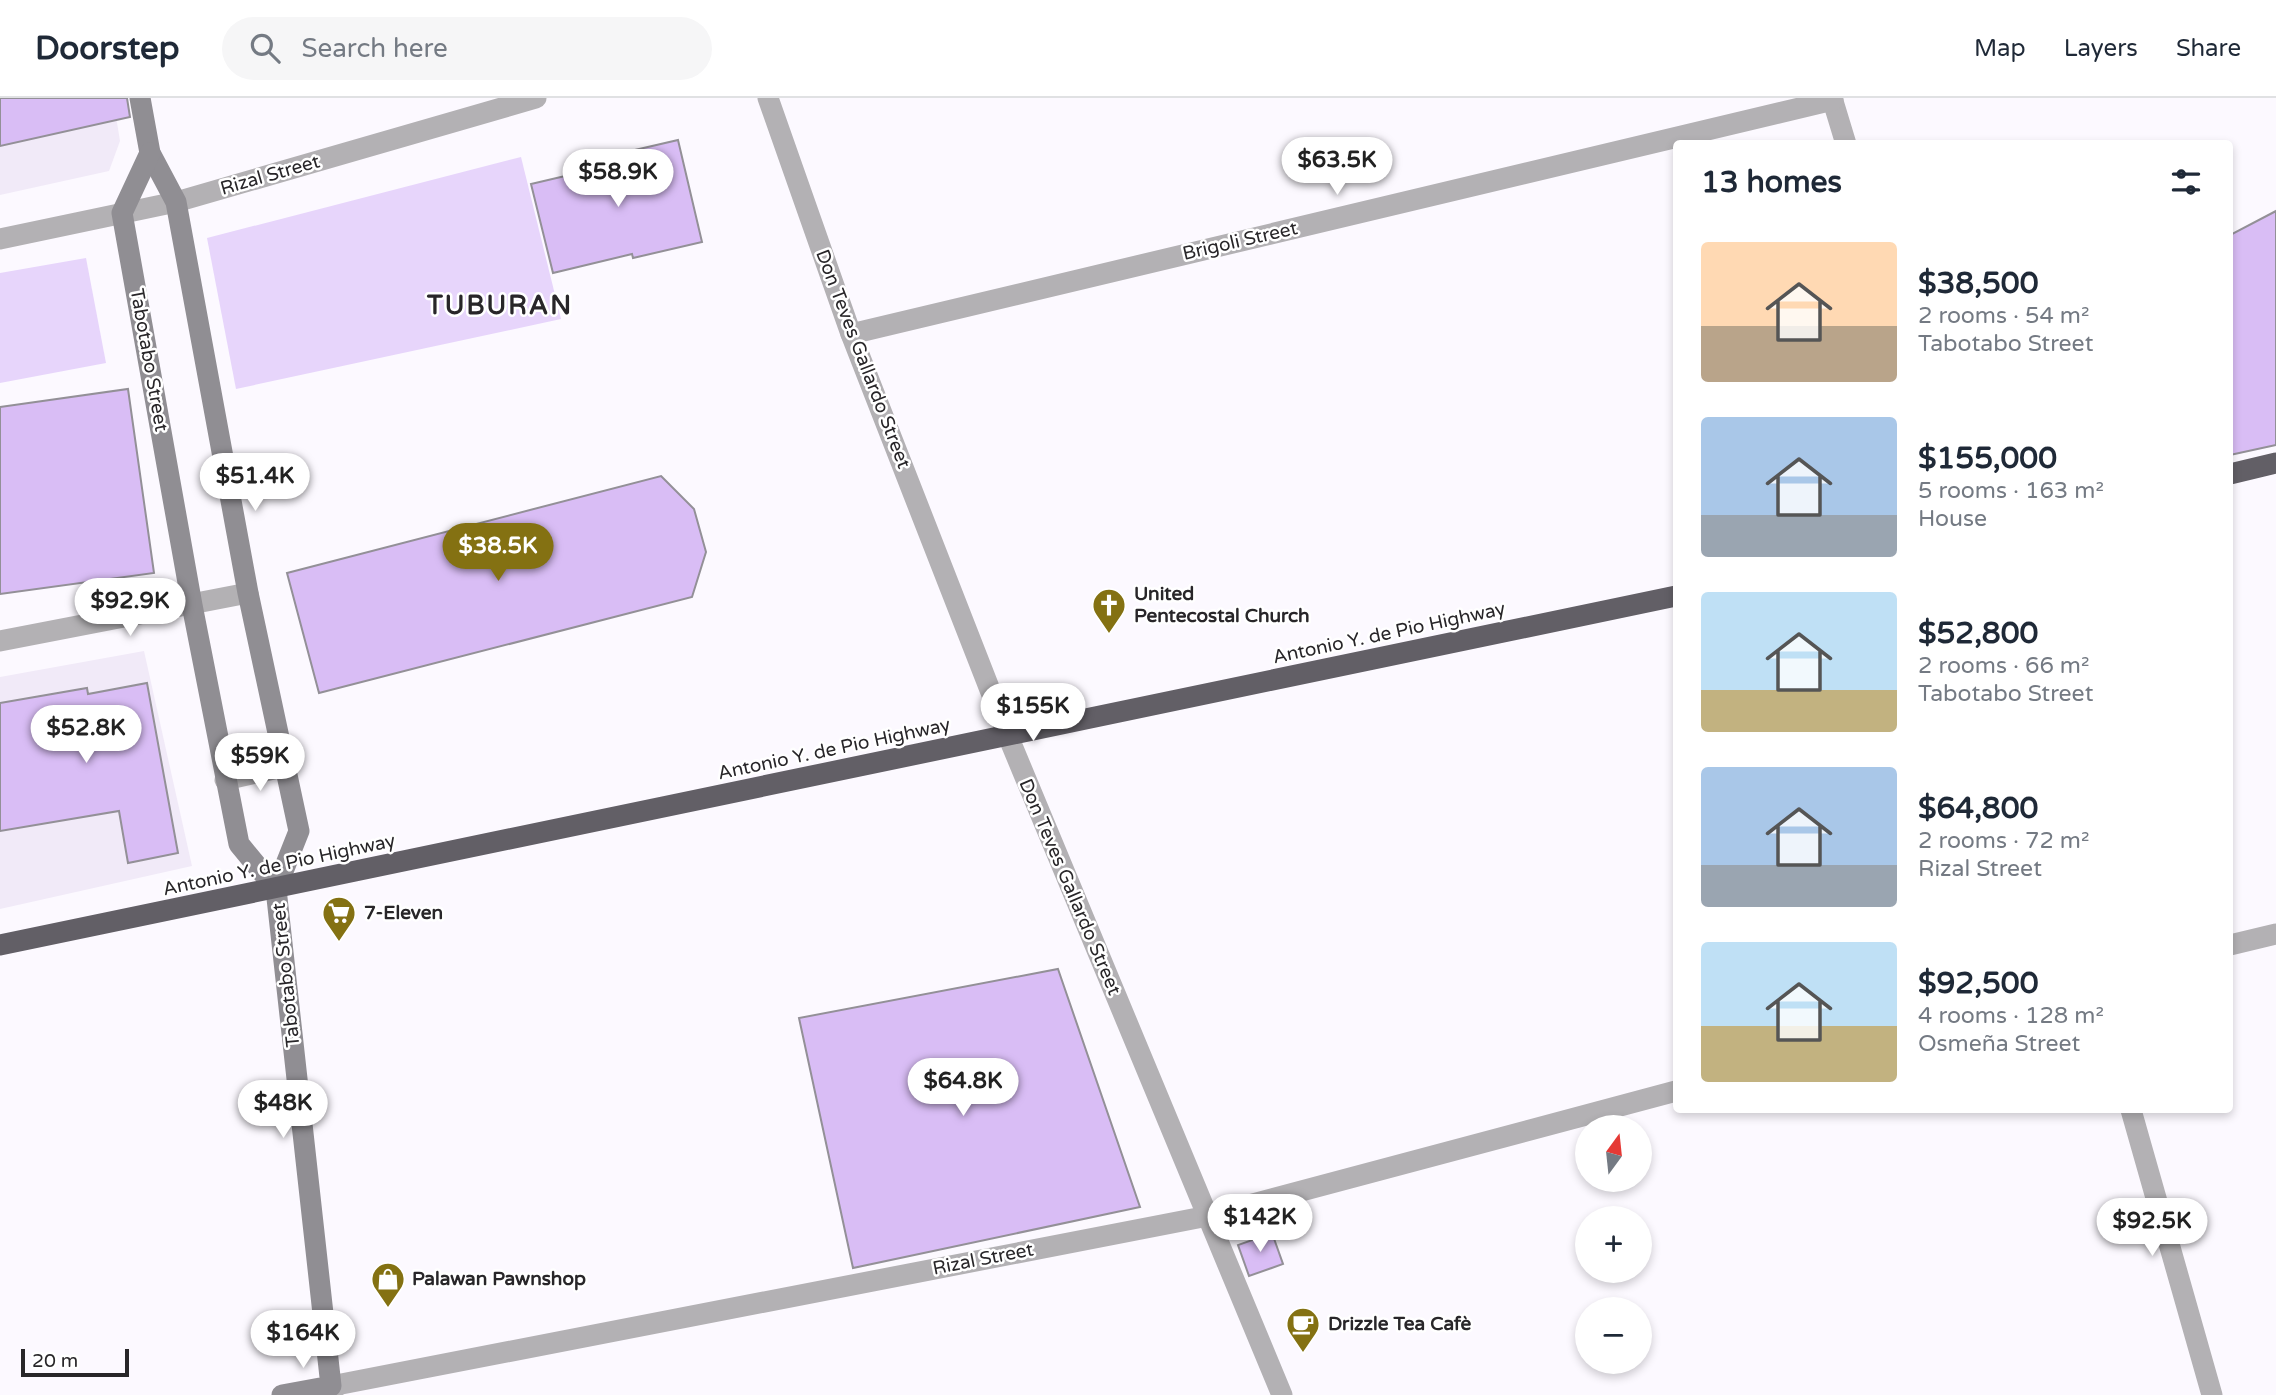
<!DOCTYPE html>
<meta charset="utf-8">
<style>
body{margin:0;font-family:"Varela Round",sans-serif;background:#f6f6f7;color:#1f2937;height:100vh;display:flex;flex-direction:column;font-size:26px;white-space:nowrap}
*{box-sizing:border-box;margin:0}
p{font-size:23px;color:#747a83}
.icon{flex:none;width:38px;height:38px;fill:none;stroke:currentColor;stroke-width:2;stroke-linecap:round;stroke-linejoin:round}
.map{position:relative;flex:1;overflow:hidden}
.sheet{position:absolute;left:1673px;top:42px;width:560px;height:973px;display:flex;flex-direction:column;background:#fff;border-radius:7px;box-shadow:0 4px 10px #0003}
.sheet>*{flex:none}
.needle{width:46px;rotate:15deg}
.controls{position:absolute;left:1575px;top:1017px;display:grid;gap:14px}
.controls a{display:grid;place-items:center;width:77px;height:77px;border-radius:50%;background:#fff;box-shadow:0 4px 10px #0003;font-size:35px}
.scale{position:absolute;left:21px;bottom:18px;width:108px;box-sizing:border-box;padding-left:7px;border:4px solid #282629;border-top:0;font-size:19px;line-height:24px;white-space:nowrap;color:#282629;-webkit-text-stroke:5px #fff;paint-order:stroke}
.price{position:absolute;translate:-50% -60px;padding:0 16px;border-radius:24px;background:#fff;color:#222;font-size:23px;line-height:46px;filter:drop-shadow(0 2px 4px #0008)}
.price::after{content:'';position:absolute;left:50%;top:42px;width:21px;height:16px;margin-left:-10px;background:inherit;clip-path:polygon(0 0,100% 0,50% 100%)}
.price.selected{background:#847112;color:#fff}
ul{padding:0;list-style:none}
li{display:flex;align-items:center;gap:21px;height:175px;padding:0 28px}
li span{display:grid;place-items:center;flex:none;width:196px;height:140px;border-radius:7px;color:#555}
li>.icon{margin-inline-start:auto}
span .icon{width:84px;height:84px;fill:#fffc;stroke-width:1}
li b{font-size:30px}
h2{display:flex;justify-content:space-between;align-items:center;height:84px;padding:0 28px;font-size:30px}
header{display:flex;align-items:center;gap:42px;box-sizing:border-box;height:98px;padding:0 35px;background:#fff;border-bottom:2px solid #e0e1e3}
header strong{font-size:33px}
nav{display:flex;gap:38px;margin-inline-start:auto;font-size:24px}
.search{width:490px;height:63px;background:#f6f6f7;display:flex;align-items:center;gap:18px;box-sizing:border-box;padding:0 24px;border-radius:38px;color:#747a83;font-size:26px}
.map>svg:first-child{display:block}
.built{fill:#f1eaf8}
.green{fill:#e7d5fb}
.building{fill:#d9bdf5;stroke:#939097;stroke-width:2}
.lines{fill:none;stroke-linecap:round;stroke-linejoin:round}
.street{stroke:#b3b1b4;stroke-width:21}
.secondary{stroke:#908e93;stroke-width:21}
.highway{stroke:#625f66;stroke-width:21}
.labels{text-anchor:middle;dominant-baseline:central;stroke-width:5;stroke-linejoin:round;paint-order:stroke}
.street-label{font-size:19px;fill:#282629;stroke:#fff}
.poi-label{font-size:19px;font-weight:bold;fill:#282629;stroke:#fff;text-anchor:start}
.district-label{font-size:26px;font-weight:bold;letter-spacing:2px;fill:#282629;stroke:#fff}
</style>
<header>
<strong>Doorstep</strong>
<div class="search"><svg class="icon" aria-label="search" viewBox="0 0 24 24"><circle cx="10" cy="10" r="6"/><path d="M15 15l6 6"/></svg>Search here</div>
<nav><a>Map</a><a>Layers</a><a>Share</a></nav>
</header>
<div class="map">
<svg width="2276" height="1297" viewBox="0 0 2276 1297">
<rect width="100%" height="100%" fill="#fcf9ff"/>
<!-- built -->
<g class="built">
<path d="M 0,0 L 113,0 L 120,43 L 109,73 L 0,97 Z"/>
<path d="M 144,553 L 192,768 L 0,811 L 0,579 Z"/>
</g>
<!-- green -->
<g class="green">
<path d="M 521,59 L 561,221 L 236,291 L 207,140 Z"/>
<path d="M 86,160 L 106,265 L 0,285 L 0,175 Z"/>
</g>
<!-- building -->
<g class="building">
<path d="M 0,0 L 127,0 L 130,19 L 0,48 Z"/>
<path d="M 678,42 L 702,144 L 633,160 L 632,156 L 553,175 L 531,86 L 612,67 L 609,58 Z"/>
<path d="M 2276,113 L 2276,347 L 2230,357 L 2230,137 Z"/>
<path d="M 128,291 L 154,475 L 0,496 L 0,309 Z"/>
<path d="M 661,378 L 694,411 L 706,454 L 692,499 L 319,595 L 287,475 Z"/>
<path d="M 147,585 L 178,755 L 128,765 L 119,713 L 0,733 L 0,605 L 87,590 L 88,596 Z"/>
<path d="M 1058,871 L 1140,1109 L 853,1170 L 799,920 Z"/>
<path d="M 1272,1135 L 1283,1166 L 1249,1178 L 1238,1147 Z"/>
</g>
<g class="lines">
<!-- street -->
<g class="street">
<path d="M 768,0 L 851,236 L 1008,638 L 1282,1297"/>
<path d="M 1832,0 L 1846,46"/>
<path d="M 0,141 L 176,104 L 536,0"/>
<path d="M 851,236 L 1833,2"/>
<path d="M 0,543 L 248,495"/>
<path d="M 225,682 L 287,668"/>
<path d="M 2230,847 L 2276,836"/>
<path d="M 2131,1012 L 2212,1297"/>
<path d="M 333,1297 L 331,1288 L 1208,1118 L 1676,993"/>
</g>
<!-- secondary -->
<g class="secondary">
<path d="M 140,0 L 150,55 L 176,104 L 248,495 L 299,733 L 276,791 L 331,1288 L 282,1297"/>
<path d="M 150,55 L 122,115 L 192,507 L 239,746 L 276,791"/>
</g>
<!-- highway -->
<g class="highway">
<path d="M 2230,376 L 2276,365"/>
<path d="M 0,847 L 1676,498"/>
</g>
</g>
<!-- icons -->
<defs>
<symbol id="church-pin" viewBox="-11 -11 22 30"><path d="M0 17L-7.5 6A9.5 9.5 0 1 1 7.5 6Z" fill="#847112" stroke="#fff"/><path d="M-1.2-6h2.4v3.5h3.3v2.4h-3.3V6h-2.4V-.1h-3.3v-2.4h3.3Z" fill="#fff"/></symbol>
<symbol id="supermarket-pin" viewBox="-11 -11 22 30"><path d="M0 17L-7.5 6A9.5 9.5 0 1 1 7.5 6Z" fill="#847112" stroke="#fff"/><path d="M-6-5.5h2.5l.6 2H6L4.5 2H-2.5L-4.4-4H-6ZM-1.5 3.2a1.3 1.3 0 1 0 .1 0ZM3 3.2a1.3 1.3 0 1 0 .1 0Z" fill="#fff"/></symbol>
<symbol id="shop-pin" viewBox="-11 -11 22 30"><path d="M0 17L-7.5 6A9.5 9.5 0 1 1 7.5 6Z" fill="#847112" stroke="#fff"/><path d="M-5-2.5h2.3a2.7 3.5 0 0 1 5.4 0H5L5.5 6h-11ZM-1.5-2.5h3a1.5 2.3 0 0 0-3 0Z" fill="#fff"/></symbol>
<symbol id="cafe-pin" viewBox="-11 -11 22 30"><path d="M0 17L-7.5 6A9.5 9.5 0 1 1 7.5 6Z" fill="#847112" stroke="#fff"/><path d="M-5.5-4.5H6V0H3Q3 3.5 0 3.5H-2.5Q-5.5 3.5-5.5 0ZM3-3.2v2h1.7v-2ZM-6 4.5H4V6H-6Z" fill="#fff"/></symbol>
</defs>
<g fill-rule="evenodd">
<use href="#church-pin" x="1090" y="488" width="38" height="52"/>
<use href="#supermarket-pin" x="320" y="796" width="38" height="52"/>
<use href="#shop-pin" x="369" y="1162" width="38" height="52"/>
<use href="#cafe-pin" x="1284" y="1207" width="38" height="52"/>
</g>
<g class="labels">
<!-- street labels -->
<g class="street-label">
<text transform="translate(270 77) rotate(-16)">Rizal Street</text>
<text transform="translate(1240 143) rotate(-13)">Brigoli Street</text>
<text transform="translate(863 261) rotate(69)">Don Teves Gallardo Street</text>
<text transform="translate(149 262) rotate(80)">Tabotabo Street</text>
<text transform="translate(1389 535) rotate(-12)">Antonio Y. de Pio Highway</text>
<text transform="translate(834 651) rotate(-12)">Antonio Y. de Pio Highway</text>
<text transform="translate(279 767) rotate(-12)">Antonio Y. de Pio Highway</text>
<text transform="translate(1070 789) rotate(67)">Don Teves Gallardo Street</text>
<text transform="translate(286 877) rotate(-96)">Tabotabo Street</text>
<text transform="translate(983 1161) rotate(-11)">Rizal Street</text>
</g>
<!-- poi labels -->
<g class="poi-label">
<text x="1134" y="496">United<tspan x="1134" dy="22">Pentecostal Church</tspan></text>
<text x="364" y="815">7-Eleven</text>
<text x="412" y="1181">Palawan Pawnshop</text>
<text x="1328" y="1226">Drizzle Tea Cafè</text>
</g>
<!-- district labels -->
<g class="district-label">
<text x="500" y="207">TUBURAN</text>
</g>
</g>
</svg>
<div class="controls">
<a><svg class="needle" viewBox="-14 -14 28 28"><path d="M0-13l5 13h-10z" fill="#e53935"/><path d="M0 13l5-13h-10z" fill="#747a83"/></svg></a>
<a>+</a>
<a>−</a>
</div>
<div class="scale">20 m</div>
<b class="price" style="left:1337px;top:99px">$63.5K</b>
<b class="price" style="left:618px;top:111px">$58.9K</b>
<b class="price" style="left:255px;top:415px">$51.4K</b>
<b class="price selected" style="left:498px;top:485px">$38.5K</b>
<b class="price" style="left:130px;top:540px">$92.9K</b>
<b class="price" style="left:1033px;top:645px">$155K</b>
<b class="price" style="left:86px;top:667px">$52.8K</b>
<b class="price" style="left:260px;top:695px">$59K</b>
<b class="price" style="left:963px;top:1020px">$64.8K</b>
<b class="price" style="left:283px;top:1042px">$48K</b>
<b class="price" style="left:1260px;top:1156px">$142K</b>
<b class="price" style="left:2152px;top:1160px">$92.5K</b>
<b class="price" style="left:303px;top:1272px">$164K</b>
<section class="sheet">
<h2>13 homes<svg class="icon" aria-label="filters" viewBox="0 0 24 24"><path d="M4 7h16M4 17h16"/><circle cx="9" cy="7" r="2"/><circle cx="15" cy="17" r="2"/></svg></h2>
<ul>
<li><span style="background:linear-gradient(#ffd9b3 60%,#b9a48a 0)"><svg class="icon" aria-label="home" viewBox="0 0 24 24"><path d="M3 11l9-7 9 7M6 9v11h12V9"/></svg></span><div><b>$38,500</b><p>2 rooms · 54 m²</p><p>Tabotabo Street</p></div></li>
<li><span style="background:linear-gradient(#a9c7e8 70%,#9aa5b1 0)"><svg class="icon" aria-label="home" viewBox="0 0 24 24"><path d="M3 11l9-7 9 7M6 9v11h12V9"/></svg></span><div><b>$155,000</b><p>5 rooms · 163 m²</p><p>House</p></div></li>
<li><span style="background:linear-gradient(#bfe0f5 70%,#c2b280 0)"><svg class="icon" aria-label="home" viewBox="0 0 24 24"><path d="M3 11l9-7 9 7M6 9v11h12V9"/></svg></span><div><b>$52,800</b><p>2 rooms · 66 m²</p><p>Tabotabo Street</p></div></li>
<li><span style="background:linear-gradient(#a9c7e8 70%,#9aa5b1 0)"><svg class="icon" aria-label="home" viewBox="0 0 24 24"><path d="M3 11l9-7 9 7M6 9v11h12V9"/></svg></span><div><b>$64,800</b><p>2 rooms · 72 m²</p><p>Rizal Street</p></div></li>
<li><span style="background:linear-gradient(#bfe0f5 60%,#c2b280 0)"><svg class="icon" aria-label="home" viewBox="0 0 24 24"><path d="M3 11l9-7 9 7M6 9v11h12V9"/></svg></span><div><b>$92,500</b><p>4 rooms · 128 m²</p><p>Osmeña Street</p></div></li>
</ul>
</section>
</div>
